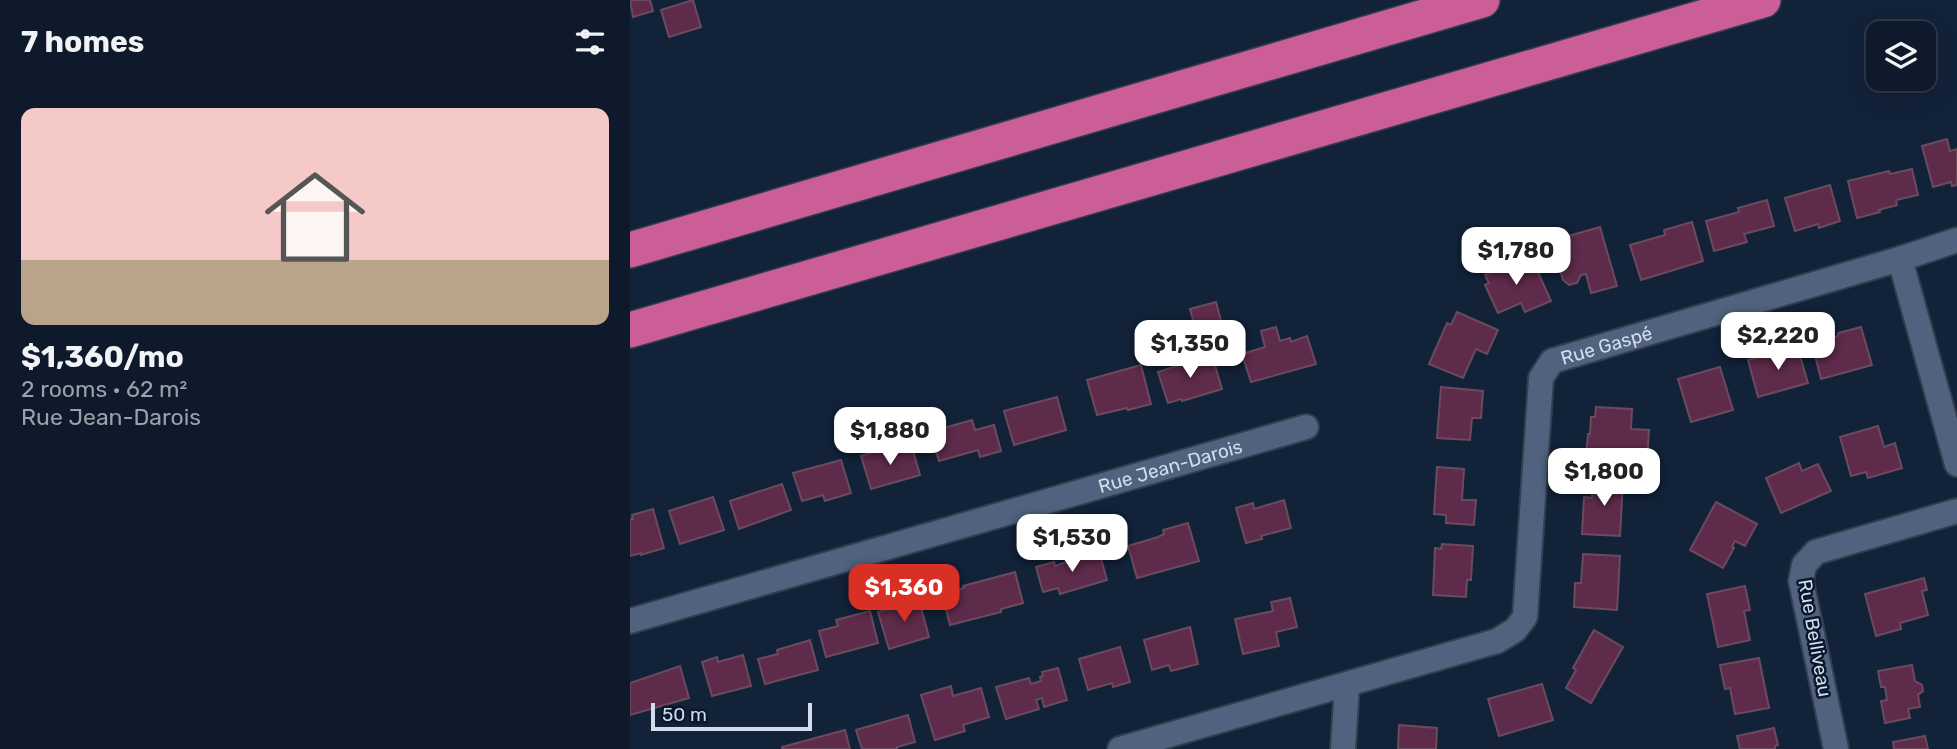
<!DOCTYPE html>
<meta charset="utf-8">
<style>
body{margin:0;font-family:Rubik,sans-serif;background:#172333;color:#f1f3f6;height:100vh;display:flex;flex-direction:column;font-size:26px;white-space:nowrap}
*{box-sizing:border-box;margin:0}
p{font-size:23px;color:#9ba1a9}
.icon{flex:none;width:38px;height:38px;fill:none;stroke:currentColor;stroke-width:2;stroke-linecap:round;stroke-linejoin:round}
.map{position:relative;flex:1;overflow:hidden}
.panel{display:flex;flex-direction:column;background:#0e1a2b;width:630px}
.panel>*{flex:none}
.fabs{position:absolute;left:1236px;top:21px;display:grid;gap:14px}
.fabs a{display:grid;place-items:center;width:70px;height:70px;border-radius:14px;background:#0e1a2b;box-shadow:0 7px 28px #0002,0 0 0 2px #2e3847;font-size:35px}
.scale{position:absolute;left:21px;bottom:18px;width:161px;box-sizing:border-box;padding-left:7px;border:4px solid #d2ddec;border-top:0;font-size:19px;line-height:24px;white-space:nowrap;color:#d2ddec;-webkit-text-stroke:5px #09182e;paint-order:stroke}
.price{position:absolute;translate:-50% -60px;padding:0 16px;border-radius:14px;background:#fff;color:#222;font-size:23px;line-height:46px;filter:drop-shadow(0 2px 4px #0008)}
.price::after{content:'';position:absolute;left:50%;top:42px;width:21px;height:16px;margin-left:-10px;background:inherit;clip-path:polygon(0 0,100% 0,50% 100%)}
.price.on{background:#d93025;color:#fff}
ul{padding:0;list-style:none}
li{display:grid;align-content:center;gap:14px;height:371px;padding:0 21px}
li span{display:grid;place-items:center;height:217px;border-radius:14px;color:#555}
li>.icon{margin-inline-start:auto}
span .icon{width:126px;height:126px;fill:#fffc;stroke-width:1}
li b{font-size:30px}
h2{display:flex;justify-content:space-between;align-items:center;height:84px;padding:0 21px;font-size:30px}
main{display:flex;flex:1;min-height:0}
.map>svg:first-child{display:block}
.building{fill:#5f2b4b;stroke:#6a4b5d;stroke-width:2}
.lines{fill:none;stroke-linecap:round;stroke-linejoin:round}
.minor-casing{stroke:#333d50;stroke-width:28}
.highway-casing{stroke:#333d50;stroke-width:38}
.minor{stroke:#50627d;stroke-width:24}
.highway{stroke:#cb5e97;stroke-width:35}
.labels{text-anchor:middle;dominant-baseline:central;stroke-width:5;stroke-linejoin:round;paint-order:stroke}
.street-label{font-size:19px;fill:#d2ddec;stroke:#09182e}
</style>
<main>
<section class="panel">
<h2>7 homes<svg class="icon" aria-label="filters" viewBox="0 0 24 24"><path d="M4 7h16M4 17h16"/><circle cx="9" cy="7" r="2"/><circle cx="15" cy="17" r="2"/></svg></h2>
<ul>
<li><span style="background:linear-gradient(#f6c9c9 70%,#b9a48a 0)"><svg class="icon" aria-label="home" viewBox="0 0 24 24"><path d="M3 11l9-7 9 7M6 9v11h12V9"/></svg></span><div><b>$1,360/mo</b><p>2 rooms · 62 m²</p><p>Rue Jean-Darois</p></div></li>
</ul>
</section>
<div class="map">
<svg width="1327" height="749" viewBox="0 0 1327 749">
<rect width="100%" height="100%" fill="#122239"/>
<!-- building -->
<g class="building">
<path d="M 0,0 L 20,0 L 23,11 L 3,17 Z"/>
<path d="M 63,0 L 71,27 L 39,37 L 31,10 Z"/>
<path d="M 1317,139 L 1320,151 L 1327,149 L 1327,185 L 1322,186 L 1321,182 L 1303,187 L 1292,146 Z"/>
<path d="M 1282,169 L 1288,195 L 1266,200 L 1267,205 L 1249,210 L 1250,212 L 1227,218 L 1218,181 L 1259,171 L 1260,174 Z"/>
<path d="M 1200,185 L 1210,221 L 1189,228 L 1188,224 L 1165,231 L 1155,198 Z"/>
<path d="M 1137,200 L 1144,226 L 1114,234 L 1117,242 L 1084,251 L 1076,221 L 1109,212 L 1108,208 Z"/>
<path d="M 1062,222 L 1073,261 L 1011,280 L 1000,245 L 1035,235 L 1034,230 Z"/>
<path d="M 970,227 L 987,286 L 961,293 L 956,274 L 951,275 L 947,283 L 939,285 L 933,280 L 921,241 Z"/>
<path d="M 893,259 L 899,271 L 906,268 L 921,301 L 895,312 L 891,303 L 868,313 L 855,285 L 859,283 L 855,275 L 867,270 L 868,263 L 873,261 L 876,262 L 878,266 Z"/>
<path d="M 586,302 L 593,328 L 567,335 L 560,309 Z"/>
<path d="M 827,312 L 868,330 L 857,354 L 846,349 L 833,378 L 799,364 L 817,323 L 821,325 Z"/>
<path d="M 646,327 L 650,341 L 660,338 L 661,342 L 677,336 L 686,364 L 621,382 L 612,354 L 635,347 L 631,331 Z"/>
<path d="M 1231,327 L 1242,365 L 1191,379 L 1182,344 L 1208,336 L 1208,333 Z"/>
<path d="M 1167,346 L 1178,383 L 1128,397 L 1118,360 Z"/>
<path d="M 582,355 L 592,389 L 552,401 L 551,399 L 538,403 L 528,372 Z"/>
<path d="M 511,365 L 521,404 L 498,410 L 497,408 L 467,415 L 457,380 Z"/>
<path d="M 1090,367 L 1103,410 L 1061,422 L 1048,379 Z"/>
<path d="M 811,387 L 853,391 L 851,418 L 842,418 L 840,440 L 807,438 Z"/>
<path d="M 427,397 L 436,430 L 384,445 L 374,411 Z"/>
<path d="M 966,407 L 1002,409 L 1001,429 L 1019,430 L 1017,461 L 956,457 L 958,434 L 960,434 L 961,417 L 965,417 Z"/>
<path d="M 342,420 L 345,430 L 364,425 L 371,451 L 350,457 L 348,450 L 309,461 L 300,432 Z"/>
<path d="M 1248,426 L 1254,447 L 1265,443 L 1272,468 L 1238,478 L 1236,472 L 1221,476 L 1210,437 Z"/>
<path d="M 261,447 L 263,452 L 282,447 L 290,475 L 241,489 L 231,456 Z"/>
<path d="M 211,460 L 221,493 L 195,501 L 193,495 L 172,501 L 163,473 Z"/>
<path d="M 1169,463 L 1172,471 L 1188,464 L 1201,491 L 1151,513 L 1136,478 Z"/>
<path d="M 807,467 L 834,469 L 832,500 L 846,500 L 844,525 L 816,523 L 816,515 L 804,514 Z"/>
<path d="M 963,478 L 993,480 L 990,536 L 952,534 L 954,497 L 962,498 Z"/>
<path d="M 152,484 L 161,510 L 109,529 L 100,501 Z"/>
<path d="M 83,497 L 94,530 L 50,544 L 39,511 Z"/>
<path d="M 654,500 L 661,528 L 631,536 L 632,539 L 616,543 L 606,508 L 623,503 L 624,509 Z"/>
<path d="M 1086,502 L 1127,524 L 1115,546 L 1105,541 L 1102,547 L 1104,548 L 1093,568 L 1060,550 Z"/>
<path d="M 23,509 L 34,548 L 11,555 L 11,553 L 0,556 L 0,519 L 3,519 L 2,515 Z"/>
<path d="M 558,523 L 569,561 L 507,578 L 498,546 L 528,537 L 534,534 L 533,530 Z"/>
<path d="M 812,544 L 843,546 L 841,580 L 837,580 L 836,597 L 803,595 L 805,548 L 811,549 Z"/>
<path d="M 469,551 L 477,580 L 430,594 L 428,588 L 413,592 L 406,567 L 424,562 L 425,566 Z"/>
<path d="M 953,554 L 990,556 L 987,610 L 944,607 L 945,583 L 951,583 Z"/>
<path d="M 385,572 L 393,603 L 371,609 L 371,612 L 320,625 L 312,594 L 334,588 L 333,586 Z"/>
<path d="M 1294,578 L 1297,590 L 1292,591 L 1298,615 L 1270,623 L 1271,629 L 1246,636 L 1235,594 Z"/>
<path d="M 1115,586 L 1120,610 L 1114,611 L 1120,640 L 1088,647 L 1077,594 Z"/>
<path d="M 660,598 L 667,627 L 646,632 L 649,646 L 613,654 L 605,619 L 643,611 L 641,602 Z"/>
<path d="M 289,600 L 299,637 L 259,649 L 248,612 Z"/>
<path d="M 240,611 L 248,643 L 196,657 L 189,631 L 208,626 L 206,620 Z"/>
<path d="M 560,627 L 568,664 L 541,671 L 539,665 L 522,670 L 514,640 Z"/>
<path d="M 964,630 L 993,647 L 961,703 L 936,688 L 946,670 L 943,668 Z"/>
<path d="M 180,640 L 188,670 L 135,684 L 128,659 L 148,654 L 147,650 Z"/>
<path d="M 490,647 L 500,682 L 483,687 L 482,683 L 458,690 L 449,659 Z"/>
<path d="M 113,655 L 121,686 L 82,696 L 72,662 L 87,657 L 88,662 Z"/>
<path d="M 1129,658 L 1139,708 L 1105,714 L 1100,688 L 1095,689 L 1090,665 Z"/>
<path d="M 1282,665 L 1285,681 L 1292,685 L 1293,691 L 1288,695 L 1290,707 L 1278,709 L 1280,718 L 1255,723 L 1251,701 L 1257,700 L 1255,687 L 1251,687 L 1248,671 Z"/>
<path d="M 50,666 L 59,698 L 0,715 L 0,683 Z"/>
<path d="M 428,668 L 437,700 L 414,707 L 412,698 L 406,700 L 409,709 L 376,719 L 366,687 L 399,678 L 401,684 L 411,681 L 410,677 L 413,676 L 412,672 Z"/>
<path d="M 912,684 L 923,720 L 869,736 L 858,699 Z"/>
<path d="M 321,686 L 323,696 L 351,688 L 359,717 L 333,725 L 335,731 L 305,740 L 291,695 Z"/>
<path d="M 278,715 L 285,742 L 267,747 L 267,749 L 232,749 L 226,730 Z"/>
<path d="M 769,725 L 807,728 L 806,749 L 768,749 Z"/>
<path d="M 1144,728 L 1148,745 L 1145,746 L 1145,749 L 1110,749 L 1107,736 Z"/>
<path d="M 215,730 L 220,749 L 152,749 L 152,747 Z"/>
<path d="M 1295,736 L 1298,749 L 1264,749 L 1263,742 Z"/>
</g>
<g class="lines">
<defs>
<g id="minor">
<path d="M 1270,259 L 1327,464"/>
<path id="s1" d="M 0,621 L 676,427"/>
<path id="s2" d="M 490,749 L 867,641 L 885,630 L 895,617 L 911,378 L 922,361 L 1270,259 L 1327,240"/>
<path d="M 713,749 L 717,685"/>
<path d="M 1206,749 L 1171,581 L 1174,565 L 1186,552 L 1327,511"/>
</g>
<g id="highway">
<path d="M 0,250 L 852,0"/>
<path d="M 0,330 L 1133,0"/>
</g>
</defs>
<!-- minor casing -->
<use href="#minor" class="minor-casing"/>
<!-- highway casing -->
<use href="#highway" class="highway-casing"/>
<!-- minor -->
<use href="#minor" class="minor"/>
<!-- highway -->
<use href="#highway" class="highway"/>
</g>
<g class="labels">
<!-- street labels -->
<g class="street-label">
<text stroke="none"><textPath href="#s2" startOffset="746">Rue Gaspé</textPath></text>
<text stroke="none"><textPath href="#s1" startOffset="562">Rue Jean-Darois</textPath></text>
<text transform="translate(1185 638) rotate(80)">Rue Belliveau</text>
</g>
</g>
</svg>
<div class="fabs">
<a><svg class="icon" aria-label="layers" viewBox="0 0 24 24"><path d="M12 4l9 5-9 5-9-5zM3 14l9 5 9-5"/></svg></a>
</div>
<div class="scale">50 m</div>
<b class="price" style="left:886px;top:287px">$1,780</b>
<b class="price" style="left:1148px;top:372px">$2,220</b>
<b class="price" style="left:560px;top:380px">$1,350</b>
<b class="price" style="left:260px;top:467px">$1,880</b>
<b class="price" style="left:974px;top:508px">$1,800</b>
<b class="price" style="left:442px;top:574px">$1,530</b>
<b class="price on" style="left:274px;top:624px">$1,360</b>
</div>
</main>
